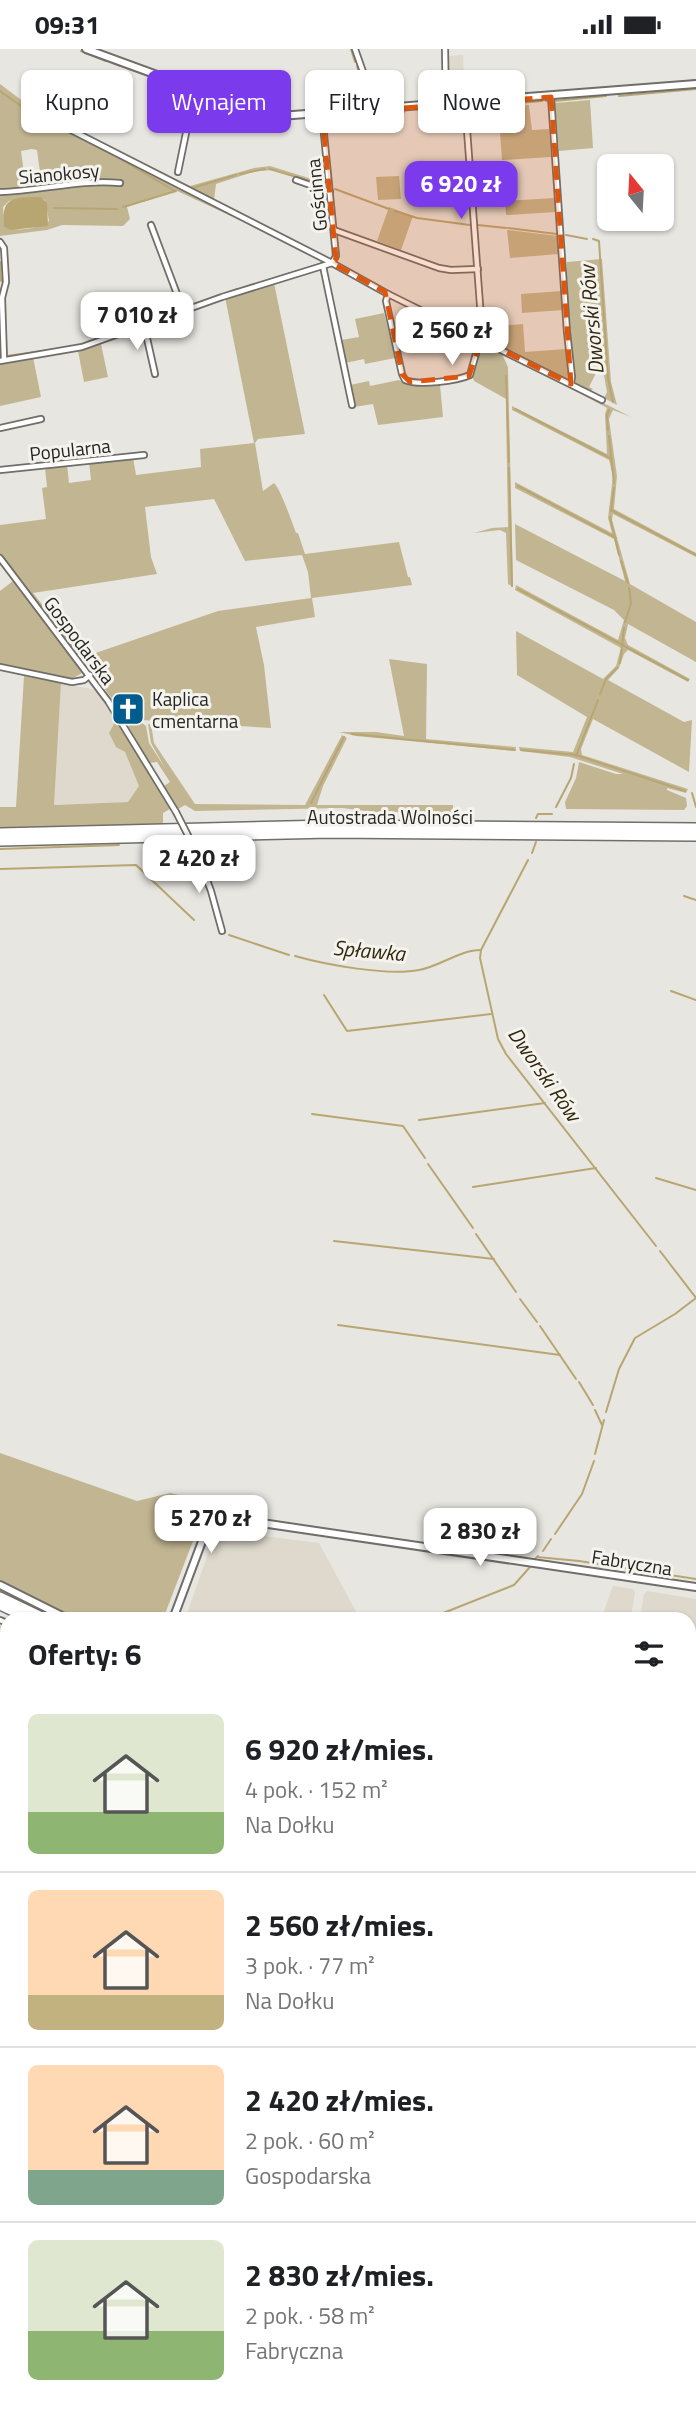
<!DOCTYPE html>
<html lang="pl">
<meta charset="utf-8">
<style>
body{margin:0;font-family:"Titillium Web",sans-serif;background:#f6f6f6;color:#202124;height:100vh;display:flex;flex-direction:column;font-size:26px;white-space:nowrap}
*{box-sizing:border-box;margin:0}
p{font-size:23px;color:#757577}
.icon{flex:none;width:38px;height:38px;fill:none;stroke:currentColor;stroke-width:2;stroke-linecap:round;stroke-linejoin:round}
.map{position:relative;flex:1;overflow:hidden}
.details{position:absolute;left:0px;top:1563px;width:696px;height:800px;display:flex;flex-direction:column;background:#fff;border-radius:21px 21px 0 0;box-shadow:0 2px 5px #0004}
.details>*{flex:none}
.top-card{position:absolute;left:21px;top:21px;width:654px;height:63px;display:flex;gap:14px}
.needle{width:46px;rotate:342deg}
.fabs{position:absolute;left:597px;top:105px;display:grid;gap:14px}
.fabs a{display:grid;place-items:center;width:77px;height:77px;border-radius:10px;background:#fff;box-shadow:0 2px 5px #0004;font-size:35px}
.price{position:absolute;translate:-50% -60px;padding:0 16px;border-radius:14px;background:#fff;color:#222;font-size:23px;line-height:46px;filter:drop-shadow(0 2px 4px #0008)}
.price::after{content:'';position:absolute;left:50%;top:42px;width:21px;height:16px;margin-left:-10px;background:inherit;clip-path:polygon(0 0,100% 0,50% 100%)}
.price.current{background:#7c3aed;color:#fff}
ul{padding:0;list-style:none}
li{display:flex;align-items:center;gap:21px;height:175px;padding:0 28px}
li+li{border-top:2px solid #e0e0e0}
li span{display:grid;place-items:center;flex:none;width:196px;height:140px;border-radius:10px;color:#555}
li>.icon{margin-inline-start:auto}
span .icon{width:84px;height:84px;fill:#fffc;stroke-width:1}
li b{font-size:30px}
h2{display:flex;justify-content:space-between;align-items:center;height:84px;padding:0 28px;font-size:30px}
.chip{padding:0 24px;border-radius:10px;background:#fff;box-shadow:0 2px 5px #0004;font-size:24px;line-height:63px}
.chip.current{background:#7c3aed;color:#fff}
.status{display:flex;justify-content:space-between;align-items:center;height:49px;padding:0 35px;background:#fff;direction:ltr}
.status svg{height:19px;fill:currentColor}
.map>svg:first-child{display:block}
.built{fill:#ded9cc}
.green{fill:#c2b692;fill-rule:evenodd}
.water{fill:#b8a672}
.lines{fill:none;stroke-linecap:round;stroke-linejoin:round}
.stream{stroke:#b8a672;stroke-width:2}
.river{stroke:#b8a672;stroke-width:8}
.minor-casing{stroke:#706e69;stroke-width:8}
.tertiary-casing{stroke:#706e69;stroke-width:10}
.motorway-casing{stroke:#706e69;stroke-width:12}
.minor{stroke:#fff;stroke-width:4.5}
.tertiary{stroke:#fff;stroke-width:6}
.motorway{stroke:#fff;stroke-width:9}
.minor-bridge-casing{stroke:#706e69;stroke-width:8;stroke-linecap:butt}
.minor-bridge{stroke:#fff;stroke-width:4.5}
.marked{fill:#de560d;fill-opacity:0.2;stroke:#de560d;stroke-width:5;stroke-dasharray:14 9;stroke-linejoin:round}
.labels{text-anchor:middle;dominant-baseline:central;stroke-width:6;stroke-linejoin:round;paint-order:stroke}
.street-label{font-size:19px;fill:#252522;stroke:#f5f3ed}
.poi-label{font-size:19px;fill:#252522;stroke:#f5f3ed;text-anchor:start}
.water-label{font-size:21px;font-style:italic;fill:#312810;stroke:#f5f3ed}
</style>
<div class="status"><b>09:31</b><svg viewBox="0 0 49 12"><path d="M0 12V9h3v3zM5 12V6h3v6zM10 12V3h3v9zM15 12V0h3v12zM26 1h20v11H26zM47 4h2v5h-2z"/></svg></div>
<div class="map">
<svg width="696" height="2362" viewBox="0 0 696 2362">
<rect width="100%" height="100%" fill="#e8e6e0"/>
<!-- built -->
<g class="built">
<path d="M 463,6 L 465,48 L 453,49 L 449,45 L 447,7 Z"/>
<path d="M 61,634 L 96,641 L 116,671 L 109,684 L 125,703 L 140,737 L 128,753 L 53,756 Z"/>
<path d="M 224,1482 L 319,1494 L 360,1570 L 185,1570 L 210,1499 L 217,1486 Z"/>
<path d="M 613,1537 L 633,1540 L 635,1543 L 631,1568 L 636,1569 L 637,1563 L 641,1563 L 644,1545 L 647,1542 L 696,1550 L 696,1806 L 690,1805 L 690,1570 L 601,1570 Z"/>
<path d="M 0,1577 L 7,1579 L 7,1943 L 0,1936 Z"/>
<path d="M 696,2192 L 696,2362 L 558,2362 L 561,2356 L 690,2356 L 690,2196 Z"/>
</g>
<!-- green -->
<g class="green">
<path d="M 0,35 L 28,56 L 54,70 L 190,137 L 254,119 L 270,117 L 325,134 L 326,138 L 277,121 L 256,122 L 216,135 L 214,151 L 234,161 L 231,167 L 177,142 L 127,158 L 130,170 L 123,177 L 62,176 L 47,181 L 0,187 L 0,144 L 29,143 L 120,133 L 109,131 L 42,138 L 37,101 L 32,100 L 21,102 L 26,140 L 0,140 ZM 36,148 L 45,151 L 49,172 C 37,180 18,183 4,178 L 3,158 L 9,152 Z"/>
<path d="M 92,38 L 114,47 L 105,69 L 87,62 Z"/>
<path d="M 590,51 L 593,99 L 559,102 L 555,54 Z"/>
<path d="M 529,56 L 532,81 L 549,80 L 551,108 L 502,111 L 500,84 L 516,82 L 514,57 Z"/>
<path d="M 399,127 L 401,150 L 378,151 L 376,128 Z"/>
<path d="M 555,149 L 556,163 L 506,166 L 505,152 Z"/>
<path d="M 389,158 L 413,167 L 401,201 L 377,192 Z"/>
<path d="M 507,181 L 558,187 L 559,205 L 510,209 Z"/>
<path d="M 602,210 L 611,333 L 617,356 L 604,349 L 607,343 L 603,321 L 597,322 L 589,338 L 593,340 L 591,342 L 576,336 C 571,295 564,254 567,213 Z"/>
<path d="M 274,234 L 305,385 L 258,390 L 255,394 L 263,442 L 274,434 C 280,439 292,473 296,484 L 298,484 L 305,505 L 399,493 L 408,528 L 410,528 L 412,536 L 312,549 L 315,568 L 256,578 L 264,616 L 271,679 L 142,671 L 139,667 L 126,666 C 110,648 97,630 83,610 L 84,608 L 218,562 L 311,549 L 308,523 L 302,506 L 245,512 L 214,450 L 145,458 L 151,508 L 157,525 L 33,544 L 83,606 L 78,606 L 0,506 L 0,476 L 46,470 L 42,439 L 47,438 L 45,419 L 67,416 L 69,434 L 91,431 L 89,413 L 133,408 L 136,426 L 201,418 L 200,400 L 254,394 L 225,248 Z"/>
<path d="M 561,242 L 563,261 L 522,264 L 521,245 Z"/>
<path d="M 384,264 L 395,309 L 365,315 L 364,310 L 345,314 L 341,291 L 359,288 L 355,270 Z"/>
<path d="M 523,275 L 525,303 L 566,300 L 569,331 L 489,291 L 486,287 L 486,278 Z"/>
<path d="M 483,294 L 502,305 L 508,318 L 513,538 L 508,535 L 506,484 L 500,481 L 474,484 L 492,479 L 508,478 L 506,361 L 508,351 L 474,332 L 472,327 Z"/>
<path d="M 101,295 L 108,328 L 84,333 L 78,302 Z"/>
<path d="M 509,306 L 631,368 L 613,361 L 609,370 L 617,427 L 614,460 L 696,504 L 696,508 L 613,465 L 612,471 L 630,535 L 696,573 L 696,613 L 628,575 L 625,589 L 628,596 L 690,630 L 688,633 L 628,601 L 624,605 L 619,619 L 608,631 L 684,673 L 692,671 L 689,723 L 593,670 L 581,700 L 582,706 L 688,740 L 686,744 L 667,739 L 667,741 L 686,749 L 687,757 L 684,761 L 566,760 L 565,753 L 576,729 L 579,713 L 616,725 L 623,725 L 570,708 L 520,702 L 519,698 L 573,703 L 587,668 L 517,626 L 516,582 L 603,630 L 616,617 L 621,599 L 515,541 L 516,536 L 618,591 L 624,571 L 614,561 L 516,511 L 515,475 L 625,532 L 614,490 L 515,439 L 515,433 L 612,484 L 608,469 L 613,427 L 609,411 L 512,361 L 512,357 L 607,405 L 605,365 L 607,359 Z"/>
<path d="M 33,308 L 41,348 L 0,357 L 0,314 Z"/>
<path d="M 399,331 C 412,341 426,331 440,336 L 443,368 L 378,376 L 373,355 L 354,358 L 350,336 L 369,332 L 370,337 Z"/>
<path d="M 13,532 L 84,623 L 73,629 L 65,629 L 0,615 L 0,542 Z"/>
<path d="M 389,610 L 427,615 L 426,690 L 516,698 L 515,702 L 356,687 L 339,683 L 376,683 L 404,687 Z"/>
<path d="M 24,627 L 61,634 L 54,756 L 128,753 L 139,737 L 125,703 L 116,698 L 109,684 L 116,671 L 170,760 L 163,764 L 163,775 L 0,780 L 0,758 L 16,758 Z"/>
<path d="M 134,673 L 142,674 L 146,677 L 149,694 L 165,719 L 151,694 L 148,675 L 151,675 L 154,694 L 195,755 L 305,756 L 342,686 L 347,689 L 323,737 L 317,756 L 453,756 L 453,763 L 373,763 L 343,759 L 195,762 L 185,756 L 178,760 L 164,737 L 170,733 L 157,713 L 150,714 L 128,677 Z"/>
<path d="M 0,1404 L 137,1452 L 170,1444 L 208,1453 L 163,1570 L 76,1570 L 0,1532 Z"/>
<path d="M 696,1860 L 696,1957 L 690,1952 L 690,1861 Z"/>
</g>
<!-- water -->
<path class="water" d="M 41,148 L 47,154 L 48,177 L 11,181 L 4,178 C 0,148 14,148 41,148 Z"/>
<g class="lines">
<!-- stream -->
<g class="stream">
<path d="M 351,0 L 355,13"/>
<path d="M 81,2 L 106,12"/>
<path d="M 113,14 L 120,17"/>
<path d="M 357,17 L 362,32"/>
<path d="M 689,32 L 696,31"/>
<path d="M 364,37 L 367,55"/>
<path d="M 0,42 L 27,61 L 115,107 L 175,142"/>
<path d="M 619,47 L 696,40"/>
<path d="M 546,52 L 549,52"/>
<path d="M 555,52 L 606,47"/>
<path d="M 488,56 L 493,56"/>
<path d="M 497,56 L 542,52"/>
<path d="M 478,57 L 483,57"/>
<path d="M 233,59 L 248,64"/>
<path d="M 455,59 L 461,58"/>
<path d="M 434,60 L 440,60"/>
<path d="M 444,60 L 450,59"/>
<path d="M 422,61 L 430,61"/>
<path d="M 400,63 L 404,63"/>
<path d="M 383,64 L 396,64"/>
<path d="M 369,66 L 379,65"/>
<path d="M 347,67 L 366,66"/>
<path d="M 328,69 L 341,67"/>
<path d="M 270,120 L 326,137"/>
<path d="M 240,125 L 265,120"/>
<path d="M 192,139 L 236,126"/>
<path d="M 335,140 L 389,160"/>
<path d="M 123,158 L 176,142"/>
<path d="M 54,159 L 117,160"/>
<path d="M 395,162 L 417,169 L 470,176"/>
<path d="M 478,176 L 506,179"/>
<path d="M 508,179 L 557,185"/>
<path d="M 566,186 L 587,190"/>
<path d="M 593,190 L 599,192 L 608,329 L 613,353"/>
<path d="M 0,213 L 1,232"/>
<path d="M 262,233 L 323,214"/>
<path d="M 0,243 L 1,241"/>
<path d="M 224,245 L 237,240"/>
<path d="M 212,249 L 219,246"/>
<path d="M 0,257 L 1,308"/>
<path d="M 184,258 L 210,250"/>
<path d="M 158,268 L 179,260"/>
<path d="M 7,307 L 77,297 L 154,269"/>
<path d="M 506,327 L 509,413"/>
<path d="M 515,360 L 612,410"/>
<path d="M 608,381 L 607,367 L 609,361"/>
<path d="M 609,387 L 614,434"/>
<path d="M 509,419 L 512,537"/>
<path d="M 518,437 L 616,489"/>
<path d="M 611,461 L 696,506"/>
<path d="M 611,462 L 614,439"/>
<path d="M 610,468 L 619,506"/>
<path d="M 621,512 L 628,534"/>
<path d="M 518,540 L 688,631"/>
<path d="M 625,573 L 631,554 L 629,539"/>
<path d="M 620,614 L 624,579"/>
<path d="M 600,645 L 606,630 L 617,619"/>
<path d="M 352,685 L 515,701"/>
<path d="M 521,701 L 576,706 L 685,742"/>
<path d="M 576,707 L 598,651"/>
<path d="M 692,744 L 696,758"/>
<path d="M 311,754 L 344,688"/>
<path d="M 556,758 L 571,729 L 574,715"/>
<path d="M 536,769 L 538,765 L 552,765"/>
<path d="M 0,800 L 119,796"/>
<path d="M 532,804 L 536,793"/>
<path d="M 528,811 L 481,901 L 480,909 L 498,990 L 506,1005 L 656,1197"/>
<path d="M 0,820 L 136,816 L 194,871"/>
<path d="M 684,847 L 696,851"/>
<path d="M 229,886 L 289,906"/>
<path d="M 295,907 C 327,916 387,927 419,921 C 441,917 459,901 481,901"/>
<path d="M 671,942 L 696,951"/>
<path d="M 324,946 L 347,982 L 491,965"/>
<path d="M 312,1065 L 403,1077 L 425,1109"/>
<path d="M 419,1071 L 545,1054"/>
<path d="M 428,1115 L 473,1179"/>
<path d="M 656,1129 L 696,1141"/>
<path d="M 473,1138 L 596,1119"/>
<path d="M 476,1185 L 516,1243"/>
<path d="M 334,1192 L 494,1210"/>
<path d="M 660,1202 L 696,1249"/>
<path d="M 520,1250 L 537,1273"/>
<path d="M 338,1276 L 560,1306"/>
<path d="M 540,1277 L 576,1330"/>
<path d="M 579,1333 L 593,1356"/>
<path d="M 595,1361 L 602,1376"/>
<path d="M 606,1363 L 619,1320 L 635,1289 L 675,1265 L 696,1249"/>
<path d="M 595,1405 L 604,1371"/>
<path d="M 555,1485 L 582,1445 L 594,1412"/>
<path d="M 543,1502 L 551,1490"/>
<path d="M 537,1508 L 579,1512 L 696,1530"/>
<path d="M 535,1510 L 538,1507"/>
<path d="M 428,1570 L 514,1536 L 530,1518"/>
<path d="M 0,2110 L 7,2109"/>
<path d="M 60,2356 L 115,2362"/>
<path d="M 369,2356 L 373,2356"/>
<path d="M 381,2361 L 382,2362"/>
<path d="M 36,2362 L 51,2356"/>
<path d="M 343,2362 L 355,2360"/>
</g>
<!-- river -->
<g class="river">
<path d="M 690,2116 L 696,2116"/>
<path d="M 545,2362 L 549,2356"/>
</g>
<defs>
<g id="minor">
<path d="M 355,0 L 367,34 L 371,61"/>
<path d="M 445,0 L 446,55"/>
<path d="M 551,48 L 567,283 L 572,328 L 571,335"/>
<path d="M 71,81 L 332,214 L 388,245 L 602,351"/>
<path d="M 178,123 L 195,40"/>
<path d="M 296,131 L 330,143"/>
<path d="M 0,143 C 40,142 81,130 120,134"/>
<path d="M 151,176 L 183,261"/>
<path d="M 334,181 L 439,219 L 451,221 L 478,220"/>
<path d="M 0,193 L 4,199 L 6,233 L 2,249 L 4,310"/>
<path d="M 323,217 L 352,356"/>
<path d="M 388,245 L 386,252 L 402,325 L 405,331 C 418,337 457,332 470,326 L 482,283 L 465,54"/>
<path d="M 144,276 L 155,325"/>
<path d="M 0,312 L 82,298 L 222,248 L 332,214 L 336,207 L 322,65"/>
<path d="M 0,379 L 41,370"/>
<path d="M 0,421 L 144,406"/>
<path d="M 0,509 L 108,652 L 176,763"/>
<path d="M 0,618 L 72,633 L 84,631 L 90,626"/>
<path d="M 196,802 L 211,842 L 222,882"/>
<path d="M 0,1571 L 7,1574"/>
<path d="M 0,1946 L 7,1952"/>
<path d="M 441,2359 L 456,2362"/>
<path d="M 374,2362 L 384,2356"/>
</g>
<g id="tertiary">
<path d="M 86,0 L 250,60 L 280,67 L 696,35"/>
<path d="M 0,1536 L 68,1570"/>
<path d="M 173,1570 L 207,1479 L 213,1471 L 221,1468 L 696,1538"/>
<path d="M 690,1998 L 696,1993"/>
<path d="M 456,2362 L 463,2359 L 468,2362"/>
</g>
<g id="motorway">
<path d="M 0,784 L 330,776 L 696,779"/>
<path d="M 0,792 L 330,784 L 696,787"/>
<path d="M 0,1548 L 46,1570"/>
<path d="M 0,1556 L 30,1570"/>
<path d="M 690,1856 L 696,1855"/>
<path d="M 690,1961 L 696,1966"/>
<path d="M 690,1970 L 696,1975"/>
</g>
</defs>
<!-- minor casing -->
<use href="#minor" class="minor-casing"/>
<!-- tertiary casing -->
<use href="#tertiary" class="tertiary-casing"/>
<!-- motorway casing -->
<use href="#motorway" class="motorway-casing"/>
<!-- minor -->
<use href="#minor" class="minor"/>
<!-- tertiary -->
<use href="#tertiary" class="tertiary"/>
<!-- motorway -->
<use href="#motorway" class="motorway"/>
<defs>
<path id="minor-bridge" d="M 176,763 L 196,802"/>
</defs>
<!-- minor-bridge casing -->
<use href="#minor-bridge" class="minor-bridge-casing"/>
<!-- minor-bridge -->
<use href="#minor-bridge" class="minor-bridge"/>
</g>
<!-- marked area -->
<path class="marked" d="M 551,48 L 571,335 L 481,291 L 469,327 L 410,333 L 402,325 L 385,243 L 332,214 L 336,210 L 322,65 Z"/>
<!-- icons -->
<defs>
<symbol id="church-square" viewBox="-11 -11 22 22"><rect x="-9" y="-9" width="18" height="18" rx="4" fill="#005c8d" stroke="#f5f3ed"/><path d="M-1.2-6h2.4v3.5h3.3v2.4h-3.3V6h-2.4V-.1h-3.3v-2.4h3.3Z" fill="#fff"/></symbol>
</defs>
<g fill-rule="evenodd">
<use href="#church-square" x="109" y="641" width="38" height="38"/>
</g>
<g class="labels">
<!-- street labels -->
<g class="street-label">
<text transform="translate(59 124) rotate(-5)">Sianokosy</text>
<text transform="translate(316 146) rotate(-96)">Gościnna</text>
<text transform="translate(70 400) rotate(-6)">Popularna</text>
<text transform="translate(80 591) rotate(53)">Gospodarska</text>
<text x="390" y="767">Autostrada Wolności</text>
<text transform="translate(632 1513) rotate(9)">Fabryczna</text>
</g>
<!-- poi labels -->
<g class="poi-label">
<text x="152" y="649">Kaplica<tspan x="152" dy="22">cmentarna</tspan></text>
</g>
<!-- water labels -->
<g class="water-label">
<text transform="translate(591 271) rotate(-95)">Dworski Rów</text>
<text transform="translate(369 901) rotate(5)">Spławka</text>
<text transform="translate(545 1025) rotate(55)">Dworski Rów</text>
</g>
</g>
</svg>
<div class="fabs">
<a><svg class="needle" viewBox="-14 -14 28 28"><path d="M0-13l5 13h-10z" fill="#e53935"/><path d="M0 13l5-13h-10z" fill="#757577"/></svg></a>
</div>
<b class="price current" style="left:461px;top:172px">6 920 zł</b>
<b class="price" style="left:137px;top:303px">7 010 zł</b>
<b class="price" style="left:452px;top:318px">2 560 zł</b>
<b class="price" style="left:199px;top:846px">2 420 zł</b>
<b class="price" style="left:211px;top:1506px">5 270 zł</b>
<b class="price" style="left:480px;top:1519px">2 830 zł</b>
<div class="top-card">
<a class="chip">Kupno</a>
<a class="chip current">Wynajem</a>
<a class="chip">Filtry</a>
<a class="chip">Nowe</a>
</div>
<section class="details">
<h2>Oferty: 6<svg class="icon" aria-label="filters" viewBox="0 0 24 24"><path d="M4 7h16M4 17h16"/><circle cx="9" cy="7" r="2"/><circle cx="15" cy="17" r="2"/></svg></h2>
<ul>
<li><span style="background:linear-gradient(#dfe7d0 70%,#8fb573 0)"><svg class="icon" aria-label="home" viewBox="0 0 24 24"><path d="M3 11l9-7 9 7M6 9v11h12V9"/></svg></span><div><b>6 920 zł/mies.</b><p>4 pok. · 152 m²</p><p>Na Dołku</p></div></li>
<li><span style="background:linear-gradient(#ffd9b3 75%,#c2b280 0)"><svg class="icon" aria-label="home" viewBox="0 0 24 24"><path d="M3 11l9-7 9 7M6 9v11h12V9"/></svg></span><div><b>2 560 zł/mies.</b><p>3 pok. · 77 m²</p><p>Na Dołku</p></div></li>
<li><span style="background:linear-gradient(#ffd9b3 75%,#7fa58c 0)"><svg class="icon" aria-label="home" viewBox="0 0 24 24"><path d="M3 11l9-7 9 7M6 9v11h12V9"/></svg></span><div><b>2 420 zł/mies.</b><p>2 pok. · 60 m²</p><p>Gospodarska</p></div></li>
<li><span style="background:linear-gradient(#dfe7d0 65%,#8fb573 0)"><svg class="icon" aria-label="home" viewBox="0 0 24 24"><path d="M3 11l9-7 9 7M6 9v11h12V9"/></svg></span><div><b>2 830 zł/mies.</b><p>2 pok. · 58 m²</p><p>Fabryczna</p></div></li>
</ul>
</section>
</div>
